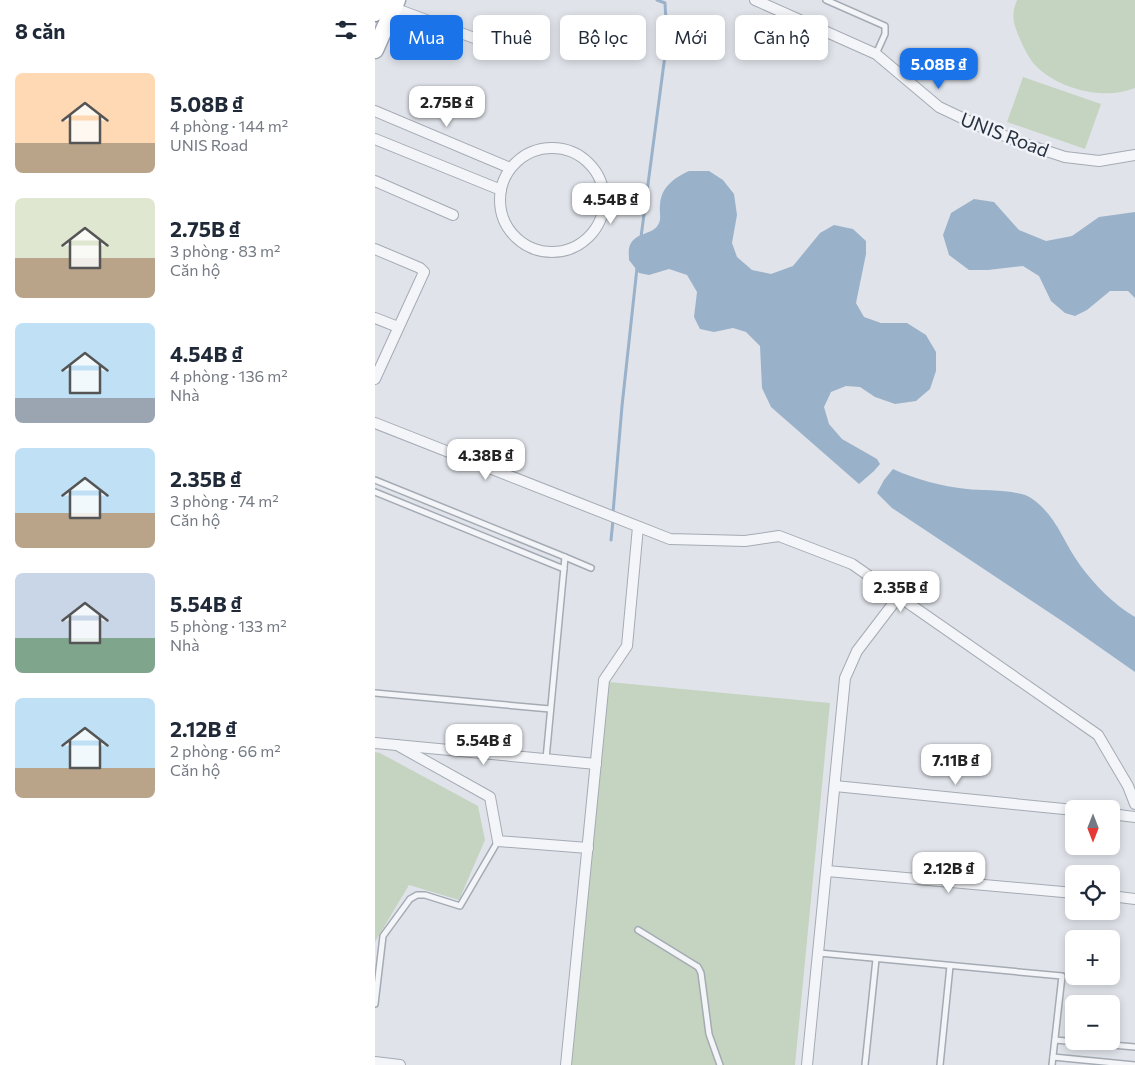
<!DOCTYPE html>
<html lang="vi">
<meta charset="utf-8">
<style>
body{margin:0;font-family:Commissioner,sans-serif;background:#f6f6f7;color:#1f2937;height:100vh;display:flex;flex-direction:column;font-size:19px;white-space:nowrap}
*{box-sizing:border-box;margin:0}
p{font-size:16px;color:#747a83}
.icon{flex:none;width:28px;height:28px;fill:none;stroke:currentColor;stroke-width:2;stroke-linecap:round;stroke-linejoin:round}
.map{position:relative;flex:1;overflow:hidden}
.drawer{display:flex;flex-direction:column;background:#fff;width:375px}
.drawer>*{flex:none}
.top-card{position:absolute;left:15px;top:15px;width:475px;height:45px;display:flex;gap:10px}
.needle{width:32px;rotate:180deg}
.fabs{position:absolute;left:690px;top:800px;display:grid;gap:10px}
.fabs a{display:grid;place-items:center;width:55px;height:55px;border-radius:8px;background:#fff;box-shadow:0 2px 8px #0003;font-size:25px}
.price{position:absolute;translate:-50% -42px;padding:0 11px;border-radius:10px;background:#fff;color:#222;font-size:16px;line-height:32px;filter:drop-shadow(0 1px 2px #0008)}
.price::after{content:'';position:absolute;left:50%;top:30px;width:15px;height:11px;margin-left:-8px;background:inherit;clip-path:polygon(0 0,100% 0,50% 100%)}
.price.on{background:#1a73e8;color:#fff}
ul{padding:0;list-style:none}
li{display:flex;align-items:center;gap:15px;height:125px;padding:0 15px}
li span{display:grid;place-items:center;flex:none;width:140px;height:100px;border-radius:8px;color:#555}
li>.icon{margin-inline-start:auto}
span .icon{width:60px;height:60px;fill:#fffc;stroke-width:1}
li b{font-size:21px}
h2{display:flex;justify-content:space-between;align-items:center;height:60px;padding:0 15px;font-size:21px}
.chip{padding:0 18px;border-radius:8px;background:#fff;box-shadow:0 2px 8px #0003;font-size:18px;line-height:45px}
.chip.on{background:#1a73e8;color:#fff}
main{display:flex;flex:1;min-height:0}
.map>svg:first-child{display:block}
.green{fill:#c5d4c1}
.water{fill:#9ab1ca}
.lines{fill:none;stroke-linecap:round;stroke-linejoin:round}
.stream{stroke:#9ab1ca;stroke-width:3}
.service-casing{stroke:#a5abb4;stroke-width:8}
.minor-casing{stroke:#a5abb4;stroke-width:12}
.primary-casing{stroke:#9fa8b6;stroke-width:19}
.trunk-casing{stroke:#8791a1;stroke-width:19}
.service{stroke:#f3f5f8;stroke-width:5}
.minor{stroke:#f3f5f8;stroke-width:10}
.primary{stroke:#fff;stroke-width:16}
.trunk{stroke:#fff;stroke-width:16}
.labels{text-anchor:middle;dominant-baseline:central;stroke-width:5;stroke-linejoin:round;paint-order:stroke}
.street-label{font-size:19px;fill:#283141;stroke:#f0f3f7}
</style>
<main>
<section class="drawer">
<h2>8 căn<svg class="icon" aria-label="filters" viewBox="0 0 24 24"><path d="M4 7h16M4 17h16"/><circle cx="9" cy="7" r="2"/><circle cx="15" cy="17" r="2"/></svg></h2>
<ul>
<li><span style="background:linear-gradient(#ffd9b3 70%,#b9a48a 0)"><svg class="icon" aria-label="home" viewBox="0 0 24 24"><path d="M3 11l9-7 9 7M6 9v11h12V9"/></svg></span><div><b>5.08B ₫</b><p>4 phòng · 144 m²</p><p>UNIS Road</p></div></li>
<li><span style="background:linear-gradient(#dfe7d0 60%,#b9a48a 0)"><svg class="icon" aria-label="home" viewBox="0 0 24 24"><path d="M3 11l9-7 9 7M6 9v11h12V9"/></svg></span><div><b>2.75B ₫</b><p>3 phòng · 83 m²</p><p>Căn hộ</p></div></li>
<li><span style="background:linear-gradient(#bfe0f5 75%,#9aa5b1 0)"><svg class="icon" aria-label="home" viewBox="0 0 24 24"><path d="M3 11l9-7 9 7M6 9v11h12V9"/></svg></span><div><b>4.54B ₫</b><p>4 phòng · 136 m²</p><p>Nhà</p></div></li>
<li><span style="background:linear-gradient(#bfe0f5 65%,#b9a48a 0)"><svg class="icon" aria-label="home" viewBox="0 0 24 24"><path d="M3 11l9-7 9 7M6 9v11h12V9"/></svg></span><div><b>2.35B ₫</b><p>3 phòng · 74 m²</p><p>Căn hộ</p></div></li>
<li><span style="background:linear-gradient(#c9d6e8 65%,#7fa58c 0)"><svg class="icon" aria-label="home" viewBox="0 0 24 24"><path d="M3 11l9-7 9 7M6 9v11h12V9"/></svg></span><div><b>5.54B ₫</b><p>5 phòng · 133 m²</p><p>Nhà</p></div></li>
<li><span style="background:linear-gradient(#bfe0f5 70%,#b9a48a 0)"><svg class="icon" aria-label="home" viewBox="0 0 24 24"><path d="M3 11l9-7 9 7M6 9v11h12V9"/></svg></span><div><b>2.12B ₫</b><p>2 phòng · 66 m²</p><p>Căn hộ</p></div></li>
</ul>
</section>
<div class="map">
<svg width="760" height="1065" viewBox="0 0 760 1065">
<rect width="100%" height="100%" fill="#e0e4ea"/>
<!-- green -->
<g class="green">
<path d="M 642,0 L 760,0 L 760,88 C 729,101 682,89 659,64 C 653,57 648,46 644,37 C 638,23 636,14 642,0 Z"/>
<path d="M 648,77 L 726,104 L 710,149 L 632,122 Z"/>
<path d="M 234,682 L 455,703 L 420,1065 L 194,1065 Z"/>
<path d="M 0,752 L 5,753 L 103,806 L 110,840 L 84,900 L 34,885 L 0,942 Z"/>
</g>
<!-- water -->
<g class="water">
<path d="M 314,171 L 334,171 L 348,180 L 359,194 L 362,215 L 357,243 L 362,257 L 377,270 L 396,274 L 418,266 L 445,233 L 459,225 L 478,229 L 491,241 L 491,254 L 481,303 L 489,317 L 506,323 L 532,323 L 551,335 L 561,352 L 561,371 L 555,389 L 541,401 L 520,404 L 500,397 L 485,387 L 471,386 L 456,392 L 449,407 L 454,424 L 467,439 L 502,459 L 505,464 L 499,471 L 484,484 L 396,407 L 387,388 L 385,346 L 371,332 L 358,328 L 339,332 L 325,329 L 319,317 L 322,292 L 312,275 L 294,269 L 274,275 L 264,273 L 254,260 C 254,256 253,249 255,245 C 261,232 277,235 283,225 C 287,219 284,212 285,205 C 286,187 299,178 314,171 Z"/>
<path d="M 599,199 L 619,202 L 644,230 L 671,241 L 697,236 L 724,217 L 760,212 L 760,298 L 753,291 L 735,291 L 712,310 L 700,316 L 690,313 L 676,301 L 664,276 L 648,266 L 613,270 L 594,270 L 574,255 L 568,235 L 576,213 Z"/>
<path d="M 518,469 C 542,480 566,486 592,489 C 608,491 643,489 656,498 C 682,516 687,540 705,565 C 719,584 739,605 760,617 L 760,672 L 690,623 L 517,508 L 502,493 L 509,480 Z"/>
</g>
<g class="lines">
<!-- stream -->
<g class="stream">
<path d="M 266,237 L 292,40 L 290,3 L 282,0"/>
<path d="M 238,513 L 247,406 L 262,268"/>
<path d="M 236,540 L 238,520"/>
</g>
<defs>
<g id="service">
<path d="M 451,0 L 510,26 L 510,34 L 501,54"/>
<path d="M 0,480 L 190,557"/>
<path d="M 0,492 L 189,569"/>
<path d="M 0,693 L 175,709"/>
<path d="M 171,759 L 190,557 L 216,568"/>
<path d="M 263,930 L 323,967 L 326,973 L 334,1034 L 345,1065"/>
<path d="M 444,953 L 687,976 L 677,1065"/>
<path d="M 0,1004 L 8,936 L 35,899 L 42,895 L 50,895 L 85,906 L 123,841"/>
<path d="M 680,1040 L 760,1047"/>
<path d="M 678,1057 L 760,1065"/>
<path d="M 490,1065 L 501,959"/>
<path d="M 565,1065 L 575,966"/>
</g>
<g id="minor">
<path d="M 380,0 L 501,54 L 564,107 L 604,126 L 653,145 L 690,157 L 724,161 L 760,155"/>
<path d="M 19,8 L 110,42"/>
<path d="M 0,111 L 135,168"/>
<path d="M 0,139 L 126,190"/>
<circle cx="177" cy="200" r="52"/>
<path d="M 0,181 L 78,215"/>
<path d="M 0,249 L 45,268 L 49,272 L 0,379"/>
<path d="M 0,318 L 23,327"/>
<path d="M 0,423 L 295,539 L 370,541 L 404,536 L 477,564 L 723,735 L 753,786 L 760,804"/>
<path d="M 0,743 L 221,764"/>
<path d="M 22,745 L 115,797 L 123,841 L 213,848"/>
<path d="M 460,786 L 699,810"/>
<path d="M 736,814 L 760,817"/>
<path d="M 452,871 L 699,893"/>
<path d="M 736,896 L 760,899"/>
<path d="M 0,1062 L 25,1065"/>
<path d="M 191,1065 L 229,680 L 252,646 L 263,527"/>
<path d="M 432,1065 L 470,678 L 482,651 L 524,596"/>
</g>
<path id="primary" d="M 0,50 L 22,0"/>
<path id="trunk" d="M 0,13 L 6,0"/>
</defs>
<!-- service casing -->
<use href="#service" class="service-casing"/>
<!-- minor casing -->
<use href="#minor" class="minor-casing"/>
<!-- primary casing -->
<use href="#primary" class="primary-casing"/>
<!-- trunk casing -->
<use href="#trunk" class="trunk-casing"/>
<!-- service -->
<use href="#service" class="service"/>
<!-- minor -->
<use href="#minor" class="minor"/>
<!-- primary -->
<use href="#primary" class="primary"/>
<!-- trunk -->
<use href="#trunk" class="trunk"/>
</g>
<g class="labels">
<!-- street labels -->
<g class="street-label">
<text transform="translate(630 134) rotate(21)">UNIS Road</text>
</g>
</g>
</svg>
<div class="fabs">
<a><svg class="needle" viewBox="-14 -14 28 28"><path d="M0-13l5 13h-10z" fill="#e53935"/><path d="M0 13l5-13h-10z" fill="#747a83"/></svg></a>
<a><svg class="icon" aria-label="locate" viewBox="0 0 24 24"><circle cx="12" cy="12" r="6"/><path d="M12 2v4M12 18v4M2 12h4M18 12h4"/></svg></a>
<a>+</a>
<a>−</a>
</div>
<b class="price on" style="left:564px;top:90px">5.08B ₫</b>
<b class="price" style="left:72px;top:128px">2.75B ₫</b>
<b class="price" style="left:236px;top:225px">4.54B ₫</b>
<b class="price" style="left:111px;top:481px">4.38B ₫</b>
<b class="price" style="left:526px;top:613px">2.35B ₫</b>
<b class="price" style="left:109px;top:766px">5.54B ₫</b>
<b class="price" style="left:581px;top:786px">7.11B ₫</b>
<b class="price" style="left:574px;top:894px">2.12B ₫</b>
<div class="top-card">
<a class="chip on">Mua</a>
<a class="chip">Thuê</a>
<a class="chip">Bộ lọc</a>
<a class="chip">Mới</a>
<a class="chip">Căn hộ</a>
</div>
</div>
</main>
